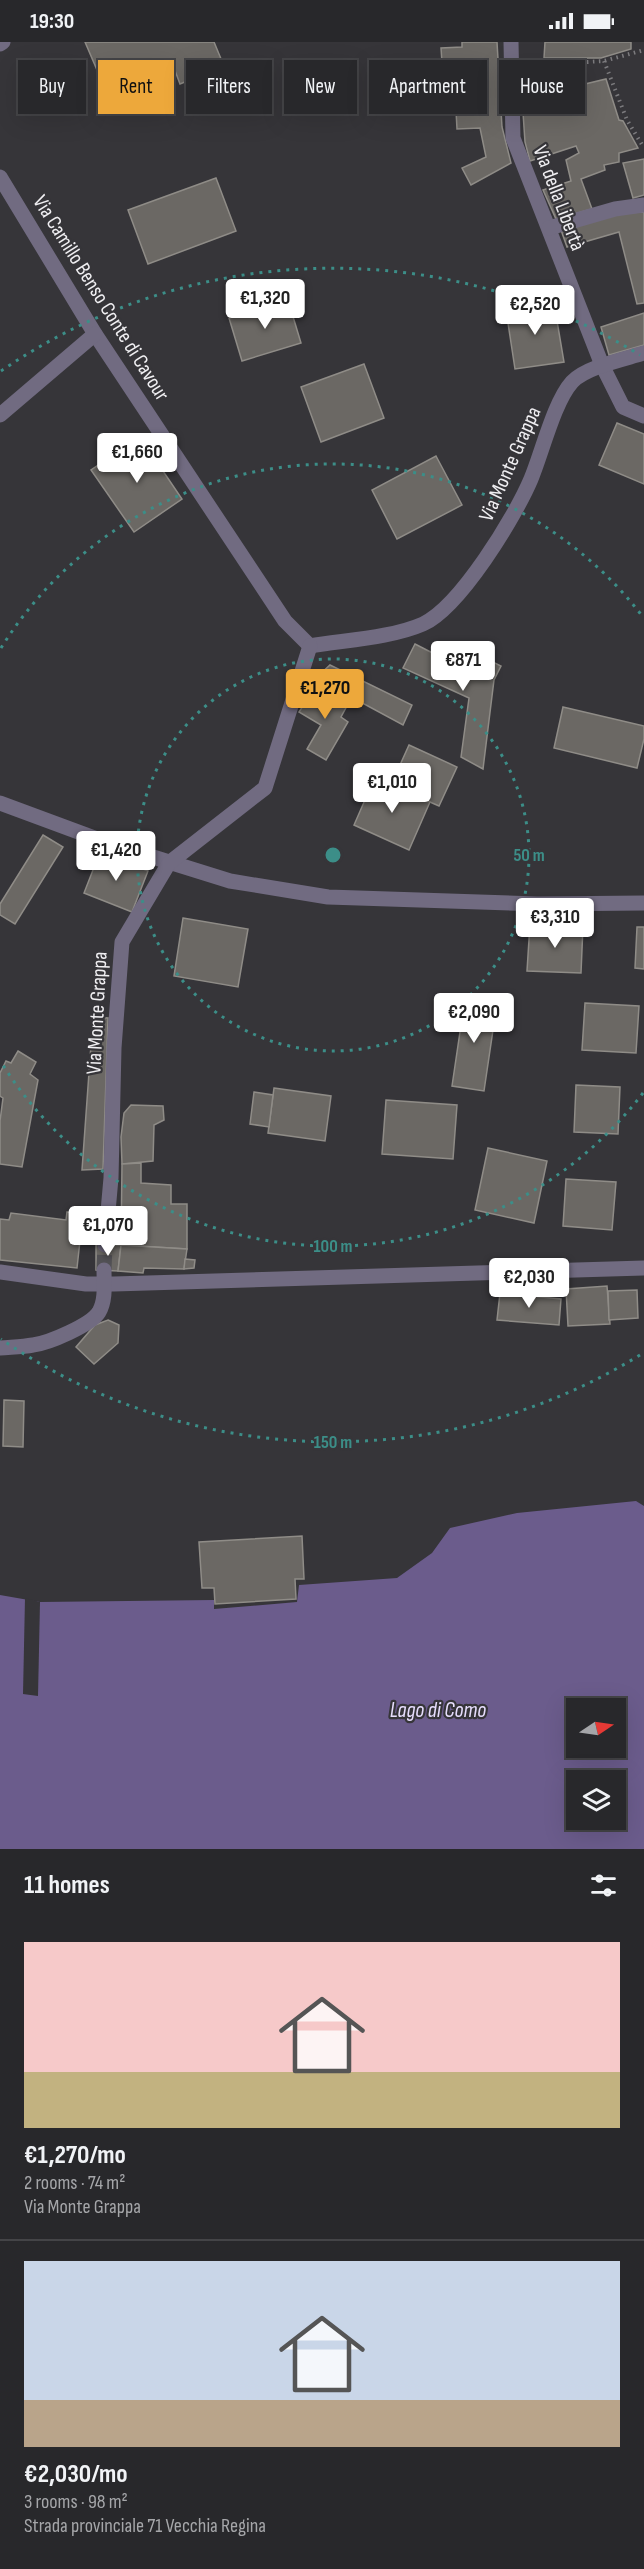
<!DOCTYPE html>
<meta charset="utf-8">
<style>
body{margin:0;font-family:"Sofia Sans Condensed",sans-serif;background:#343437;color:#f1f3f6;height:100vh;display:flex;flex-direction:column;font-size:22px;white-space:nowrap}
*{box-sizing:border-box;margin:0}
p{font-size:20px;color:#a5a6a9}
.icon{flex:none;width:33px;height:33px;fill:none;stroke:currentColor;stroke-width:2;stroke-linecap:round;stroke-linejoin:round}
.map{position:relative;height:1807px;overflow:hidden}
.details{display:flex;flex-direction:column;background:#28282b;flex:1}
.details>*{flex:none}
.top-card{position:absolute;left:18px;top:18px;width:609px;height:54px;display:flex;gap:12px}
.needle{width:39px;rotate:77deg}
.controls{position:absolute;left:566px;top:1656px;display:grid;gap:12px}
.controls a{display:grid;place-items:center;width:60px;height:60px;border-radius:0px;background:#28282b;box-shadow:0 6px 24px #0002,0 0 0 2px #444447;font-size:30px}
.price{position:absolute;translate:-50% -51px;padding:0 14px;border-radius:6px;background:#fff;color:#222;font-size:20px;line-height:39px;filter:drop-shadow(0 2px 3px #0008)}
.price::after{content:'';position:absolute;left:50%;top:36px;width:18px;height:14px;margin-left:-9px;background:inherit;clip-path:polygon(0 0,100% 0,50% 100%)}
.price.current{background:#eda83b;color:#111}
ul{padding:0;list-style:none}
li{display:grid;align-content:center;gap:12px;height:318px;padding:0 24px}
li+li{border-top:2px solid #444447}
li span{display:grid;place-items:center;height:186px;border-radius:0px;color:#555}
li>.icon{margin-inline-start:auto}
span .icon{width:108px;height:108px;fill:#fffc;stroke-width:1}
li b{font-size:26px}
h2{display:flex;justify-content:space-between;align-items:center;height:72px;padding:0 24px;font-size:26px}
.tag{padding:0 21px;border-radius:0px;background:#28282b;box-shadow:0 6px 24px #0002,0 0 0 2px #444447;font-size:21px;line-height:54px}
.tag.current{background:#eda83b;color:#111}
.status{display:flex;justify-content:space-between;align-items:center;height:42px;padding:0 30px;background:#28282b;direction:ltr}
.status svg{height:16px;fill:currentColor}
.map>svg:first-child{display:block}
.water{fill:#6b5c8c;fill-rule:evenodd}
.pier{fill:#363539}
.building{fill:#6b6864;stroke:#8f8c87;stroke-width:1.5}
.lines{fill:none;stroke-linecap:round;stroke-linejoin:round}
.minor-tunnel{stroke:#525155;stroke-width:15;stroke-dasharray:15 8;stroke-linecap:butt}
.path{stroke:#7c7b7e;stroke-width:4;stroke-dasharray:1.5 4.5;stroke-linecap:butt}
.minor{stroke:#716b81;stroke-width:15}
.ring{fill:none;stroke:#3c8e88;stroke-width:3;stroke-dasharray:3 6}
.labels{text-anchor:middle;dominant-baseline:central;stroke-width:4.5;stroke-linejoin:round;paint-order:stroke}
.street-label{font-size:21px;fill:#f0eff2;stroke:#363539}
.water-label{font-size:22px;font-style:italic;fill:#e7defd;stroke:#363539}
.centre{fill:#3c8e88;stroke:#363539;stroke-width:3}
.ring-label{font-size:18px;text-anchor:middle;font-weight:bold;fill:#3c8e88;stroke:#363539;stroke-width:4.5;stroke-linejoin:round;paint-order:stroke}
</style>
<div class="status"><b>19:30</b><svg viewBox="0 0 49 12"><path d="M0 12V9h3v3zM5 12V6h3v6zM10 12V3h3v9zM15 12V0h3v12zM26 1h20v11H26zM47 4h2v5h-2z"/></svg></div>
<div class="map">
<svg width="644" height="1807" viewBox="0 0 644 1807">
<rect width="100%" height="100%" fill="#363539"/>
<!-- water -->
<path class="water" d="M 636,1459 L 644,1464 L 644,1807 L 0,1807 L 0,1553 L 40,1560 L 214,1558 L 214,1567 L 297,1560 L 299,1543 L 397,1536 L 432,1511 L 450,1486 L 517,1471 ZM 576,1666 L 615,1666 L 615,1706 L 576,1706 ZM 576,1738 L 615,1738 L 615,1778 L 576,1778 Z"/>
<!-- pier -->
<path class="pier" d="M 25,1556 L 40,1560 L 38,1654 L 23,1652 Z"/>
<!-- building -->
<g class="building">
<path d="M 85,0 L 214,0 L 224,24 L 180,42 L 174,26 L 163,31 L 170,47 L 115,70 Z"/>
<path d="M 462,0 L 497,0 L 502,85 L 511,121 L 471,143 L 462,126 L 486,115 L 480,86 L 457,87 L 455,50 L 468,50 L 468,33 L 443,35 L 441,6 L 462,5 Z"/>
<path d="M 545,0 L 631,0 L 631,7 L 601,16 L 544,16 Z"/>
<path d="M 583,25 L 585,42 L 606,37 L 619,78 L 623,79 L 638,106 L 619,111 L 619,120 L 604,123 L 605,128 L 581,137 L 592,167 L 556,177 L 543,148 L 571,139 L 566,118 L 579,111 L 576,104 L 530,119 L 525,100 L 522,56 L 543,53 L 541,30 Z"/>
<path d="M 644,117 L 644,153 L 633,156 L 623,121 Z"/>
<path d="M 216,136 L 236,189 L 148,222 L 128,168 Z"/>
<path d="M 644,170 L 644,261 L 637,262 L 619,190 L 567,205 L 561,188 L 618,171 Z"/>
<path d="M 288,258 L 301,301 L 242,319 L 229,276 Z"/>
<path d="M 554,261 L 564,320 L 515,327 L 506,268 Z"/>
<path d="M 644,271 L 644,303 L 609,313 L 601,285 Z"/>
<path d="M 364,322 L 384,376 L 321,400 L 301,345 Z"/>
<path d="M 617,381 L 644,392 L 644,442 L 599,423 Z"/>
<path d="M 140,395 L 182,457 L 134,490 L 91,428 Z"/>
<path d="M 436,414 L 462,463 L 397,497 L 372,448 Z"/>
<path d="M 415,602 L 454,622 L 463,605 L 501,624 L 494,638 L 483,727 L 461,715 L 469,656 L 403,626 Z"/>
<path d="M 330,623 L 412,663 L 403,683 L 316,636 Z"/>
<path d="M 317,642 L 348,662 L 341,675 L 348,680 L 326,718 L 307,707 L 321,683 L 299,670 Z"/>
<path d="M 563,665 L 644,684 L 644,697 L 637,726 L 554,706 Z"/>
<path d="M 409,703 L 457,725 L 439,764 L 391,743 Z"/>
<path d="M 375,735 L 430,760 L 409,808 L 354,783 Z"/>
<path d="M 43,793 L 63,805 L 15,882 L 0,873 L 0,862 Z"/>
<path d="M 100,810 L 148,829 L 132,870 L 84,851 Z"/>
<path d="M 183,876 L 248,887 L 238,945 L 174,934 Z"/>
<path d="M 530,882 L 583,884 L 581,931 L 527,929 Z"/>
<path d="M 637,885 L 644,885 L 644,927 L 635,926 Z"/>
<path d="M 465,956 L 497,961 L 484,1049 L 452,1044 Z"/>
<path d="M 585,961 L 639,964 L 636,1011 L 582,1008 Z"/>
<path d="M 93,975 L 108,976 L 103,1127 L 82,1128 Z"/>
<path d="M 18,1009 L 36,1020 L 30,1032 L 38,1038 L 22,1125 L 0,1122 L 0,1079 L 3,1056 L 0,1054 L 0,1031 L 6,1019 L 11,1021 Z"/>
<path d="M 576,1043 L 620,1045 L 618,1092 L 574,1090 Z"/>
<path d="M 274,1046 L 331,1054 L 325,1099 L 268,1091 Z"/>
<path d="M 254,1050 L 273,1053 L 269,1085 L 250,1082 Z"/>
<path d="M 386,1058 L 457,1063 L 453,1117 L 382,1112 Z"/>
<path d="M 131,1063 L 163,1064 L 164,1078 L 154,1083 L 153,1119 L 122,1122 L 121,1095 L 124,1071 Z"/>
<path d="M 488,1106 L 547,1119 L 534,1181 L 475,1168 Z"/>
<path d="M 141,1121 L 141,1141 L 171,1143 L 171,1162 L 187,1162 L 187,1207 L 121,1203 L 122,1122 Z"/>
<path d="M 566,1137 L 616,1140 L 612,1188 L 563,1184 Z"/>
<path d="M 67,1170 L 83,1171 L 77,1226 L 0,1218 L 0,1177 L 9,1178 L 11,1171 L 66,1178 Z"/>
<path d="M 96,1203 L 121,1203 L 118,1229 L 96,1228 Z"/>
<path d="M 121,1203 L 187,1207 L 184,1227 L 144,1226 L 143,1231 L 118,1229 Z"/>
<path d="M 185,1217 L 195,1218 L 194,1226 L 184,1227 Z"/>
<path d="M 607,1244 L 610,1282 L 568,1284 L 566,1247 Z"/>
<path d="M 637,1248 L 638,1276 L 609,1278 L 608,1249 Z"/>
<path d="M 500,1251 L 561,1257 L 559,1283 L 497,1278 Z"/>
<path d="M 108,1278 L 119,1283 L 118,1301 L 94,1322 L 76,1305 L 95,1283 Z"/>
<path d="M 4,1358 L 24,1359 L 23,1405 L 3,1404 Z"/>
<path d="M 302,1494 L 304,1537 L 295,1537 L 296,1557 L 215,1562 L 214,1546 L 202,1546 L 199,1500 Z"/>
</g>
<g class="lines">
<!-- minor-tunnel -->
<path class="minor-tunnel" d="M 104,1228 L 105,1203"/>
<!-- path -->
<g class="path">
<path d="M 604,19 L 627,78 L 644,106"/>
<path d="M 533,23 L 604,19 L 644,8"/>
</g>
<!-- minor -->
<g class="minor">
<path d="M 511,0 L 513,96 L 602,323 L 623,365 L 644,374"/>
<path d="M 0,2 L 3,0"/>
<path d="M 0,135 L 95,292 L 285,579 L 310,604"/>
<path d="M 549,186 L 615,167 L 644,163"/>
<path d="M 0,373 L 95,292"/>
<path d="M 310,604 C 345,598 391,596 423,582 C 460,565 515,475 531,437 C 542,411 554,360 572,340 C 586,325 625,317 644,311"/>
<path d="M 0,761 L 108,801 L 230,839 L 328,855 L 537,862 L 644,861"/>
<path d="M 105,1203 L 111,1136 L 114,1006 L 122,900 L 169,821 L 265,746 L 310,604"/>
<path d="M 0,1230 L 86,1242 L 114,1242 L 644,1226"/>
<path d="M 0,1306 C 11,1305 22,1305 33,1303 C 49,1301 91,1283 99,1270 C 106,1258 104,1241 104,1228"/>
</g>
</g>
<!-- distance rings -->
<g class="ring">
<circle cx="333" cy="813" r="196"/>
<path d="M643 1051A391 391 0 0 1 1 1020M1 606A391 391 0 0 1 643 575"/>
<path d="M640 1313A587 587 0 0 1 1 1297M1 329A587 587 0 0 1 640 313"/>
</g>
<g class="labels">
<!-- street labels -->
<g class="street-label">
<text transform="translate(559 156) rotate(69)">Via della Libertà</text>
<text transform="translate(101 256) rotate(58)">Via Camillo Benso Conte di Cavour</text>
<text transform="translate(510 422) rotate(-66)">Via Monte Grappa</text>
<text transform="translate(97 971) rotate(-87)">Via Monte Grappa</text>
</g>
<!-- water labels -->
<g class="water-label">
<text x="438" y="1668">Lago di Como</text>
</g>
</g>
<circle cx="333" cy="813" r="9" class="centre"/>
<g class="ring-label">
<text x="529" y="819">50 m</text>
<text x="333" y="1210">100 m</text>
<text x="333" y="1406">150 m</text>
</g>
</svg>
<div class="controls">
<a><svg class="needle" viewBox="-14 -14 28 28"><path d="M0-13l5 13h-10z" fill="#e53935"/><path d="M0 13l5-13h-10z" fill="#a5a6a9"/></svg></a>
<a><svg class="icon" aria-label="layers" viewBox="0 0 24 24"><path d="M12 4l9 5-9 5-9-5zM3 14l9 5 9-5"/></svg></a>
</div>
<b class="price" style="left:265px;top:288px">€1,320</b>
<b class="price" style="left:535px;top:294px">€2,520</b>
<b class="price" style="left:137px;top:442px">€1,660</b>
<b class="price" style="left:463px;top:650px">€871</b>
<b class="price current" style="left:325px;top:678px">€1,270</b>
<b class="price" style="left:392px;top:772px">€1,010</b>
<b class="price" style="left:116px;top:840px">€1,420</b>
<b class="price" style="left:555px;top:907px">€3,310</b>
<b class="price" style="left:474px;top:1002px">€2,090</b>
<b class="price" style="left:108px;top:1215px">€1,070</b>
<b class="price" style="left:529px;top:1267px">€2,030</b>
<div class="top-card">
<a class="tag">Buy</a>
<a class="tag current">Rent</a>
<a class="tag">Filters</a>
<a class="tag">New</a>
<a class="tag">Apartment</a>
<a class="tag">House</a>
</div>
</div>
<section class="details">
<h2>11 homes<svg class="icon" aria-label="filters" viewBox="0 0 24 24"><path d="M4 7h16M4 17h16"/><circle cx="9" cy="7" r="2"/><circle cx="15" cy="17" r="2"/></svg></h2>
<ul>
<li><span style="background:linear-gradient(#f6c9c9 70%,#c2b280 0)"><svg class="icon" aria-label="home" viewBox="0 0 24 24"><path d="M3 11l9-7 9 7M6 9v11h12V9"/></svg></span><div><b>€1,270/mo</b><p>2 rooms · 74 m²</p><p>Via Monte Grappa</p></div></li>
<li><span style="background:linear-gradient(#c9d6e8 75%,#b9a48a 0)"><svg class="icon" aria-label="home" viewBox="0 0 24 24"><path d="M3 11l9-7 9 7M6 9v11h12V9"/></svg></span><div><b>€2,030/mo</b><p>3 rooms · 98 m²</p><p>Strada provinciale 71 Vecchia Regina</p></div></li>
</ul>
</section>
